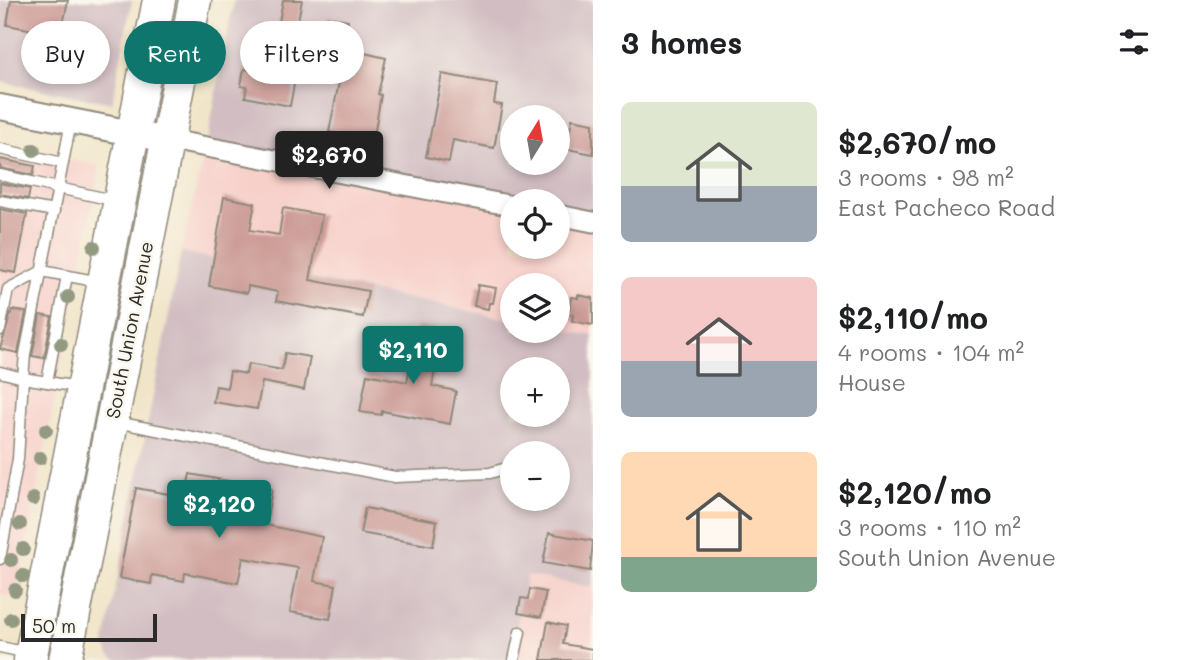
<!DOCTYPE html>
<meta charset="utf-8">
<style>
body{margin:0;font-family:Mali,sans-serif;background:#f6f6f6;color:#202124;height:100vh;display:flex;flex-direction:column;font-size:26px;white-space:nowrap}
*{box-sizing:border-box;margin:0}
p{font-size:23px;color:#757577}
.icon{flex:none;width:38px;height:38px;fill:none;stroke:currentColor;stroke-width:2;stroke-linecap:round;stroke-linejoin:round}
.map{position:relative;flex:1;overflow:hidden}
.sheet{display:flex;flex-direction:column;background:#fff;width:588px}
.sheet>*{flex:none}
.top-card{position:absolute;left:21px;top:21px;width:466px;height:63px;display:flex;gap:14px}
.needle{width:46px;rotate:11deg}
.buttons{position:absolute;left:500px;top:105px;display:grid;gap:14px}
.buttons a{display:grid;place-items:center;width:70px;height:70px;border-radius:50%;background:#fff;box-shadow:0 4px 10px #0003;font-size:35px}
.scale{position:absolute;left:21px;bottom:18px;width:136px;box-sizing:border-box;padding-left:7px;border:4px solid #2b2b2b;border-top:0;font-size:19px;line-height:24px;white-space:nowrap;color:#2b2b2b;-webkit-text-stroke:5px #fbf7ec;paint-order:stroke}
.price{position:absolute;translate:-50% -60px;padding:0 16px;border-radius:7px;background:#0f766e;color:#fff;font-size:23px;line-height:46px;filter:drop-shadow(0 2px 4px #0008)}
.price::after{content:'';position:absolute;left:50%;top:42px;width:21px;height:16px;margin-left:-10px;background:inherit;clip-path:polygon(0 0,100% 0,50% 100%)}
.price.active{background:#222;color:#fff}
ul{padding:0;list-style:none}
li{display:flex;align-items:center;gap:21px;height:175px;padding:0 28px}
li span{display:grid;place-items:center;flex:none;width:196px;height:140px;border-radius:10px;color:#555}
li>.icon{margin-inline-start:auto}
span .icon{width:84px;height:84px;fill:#fffc;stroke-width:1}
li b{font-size:30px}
h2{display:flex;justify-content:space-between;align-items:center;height:84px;padding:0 28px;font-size:30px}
.tag{padding:0 24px;border-radius:32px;background:#fff;box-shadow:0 4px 10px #0003;font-size:24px;line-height:63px}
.tag.active{background:#0f766e;color:#fff}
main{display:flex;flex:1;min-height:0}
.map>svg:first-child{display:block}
.built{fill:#f7d0ca}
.industrial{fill:#d2bec2;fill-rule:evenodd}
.building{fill:#cb9994}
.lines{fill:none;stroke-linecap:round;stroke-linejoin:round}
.service-casing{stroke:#8e887a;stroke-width:13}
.minor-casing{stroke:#8e887a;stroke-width:23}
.tertiary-casing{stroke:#8e887a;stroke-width:28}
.primary-casing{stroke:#8e887a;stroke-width:35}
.service{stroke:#fff;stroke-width:10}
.minor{stroke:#fff;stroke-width:19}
.tertiary{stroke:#fff;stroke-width:24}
.primary{stroke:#fff;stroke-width:32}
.tree{fill:#949a82}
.labels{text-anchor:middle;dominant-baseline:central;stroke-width:5;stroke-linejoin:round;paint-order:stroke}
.street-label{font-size:19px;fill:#2b2b2b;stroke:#fbf7ec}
</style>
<main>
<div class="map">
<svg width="593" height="660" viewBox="0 0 593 660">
<rect width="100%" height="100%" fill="#fbf7ec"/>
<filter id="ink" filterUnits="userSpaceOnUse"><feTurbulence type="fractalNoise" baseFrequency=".0143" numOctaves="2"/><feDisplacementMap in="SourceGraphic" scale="14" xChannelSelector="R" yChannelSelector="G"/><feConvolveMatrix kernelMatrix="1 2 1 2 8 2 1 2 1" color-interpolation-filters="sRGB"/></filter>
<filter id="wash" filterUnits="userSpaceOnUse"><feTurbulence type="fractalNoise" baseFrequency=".00686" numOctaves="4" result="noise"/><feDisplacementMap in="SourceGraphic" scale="28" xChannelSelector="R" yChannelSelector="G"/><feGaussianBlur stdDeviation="1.57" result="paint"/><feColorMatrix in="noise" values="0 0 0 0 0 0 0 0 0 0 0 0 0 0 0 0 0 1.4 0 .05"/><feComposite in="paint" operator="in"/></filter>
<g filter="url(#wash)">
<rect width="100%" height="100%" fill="#f1e5c9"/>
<!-- built -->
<g class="built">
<path d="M 207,142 L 513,204 L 513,247 L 558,247 L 558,214 L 593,221 L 593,336 L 558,329 L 558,285 L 513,285 L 513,320 L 181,252 Z"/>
<path d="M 0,145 L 100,166 L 16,597 L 0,594 Z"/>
<path d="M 526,575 L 593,588 L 593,635 L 588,660 L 510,660 Z"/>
</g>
<!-- industrial -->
<g class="industrial">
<path d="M 0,0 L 132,0 L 112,103 L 0,82 Z"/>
<path d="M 234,0 L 593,0 L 593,221 L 558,214 L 558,201 L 513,201 L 207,142 ZM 513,117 L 558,117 L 558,163 L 513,163 Z"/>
<path d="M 181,252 L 513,320 L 513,331 L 558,331 L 558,329 L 593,336 L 593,588 L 527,575 L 510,660 L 117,660 L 109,655 L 105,643 ZM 513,369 L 558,369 L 558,415 L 513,415 ZM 513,453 L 558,453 L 558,499 L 513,499 Z"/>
</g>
<g id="blocks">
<!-- building -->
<g class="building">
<path d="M 11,0 L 68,0 L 61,35 L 7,25 Z"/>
<path d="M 283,0 L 302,0 L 293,46 L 321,52 L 328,17 L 348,20 L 343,48 L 386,58 L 378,94 L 381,95 L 373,142 L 329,132 L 340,77 L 297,68 L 290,106 L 245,97 L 247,87 L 241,86 L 244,69 L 250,70 L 252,60 L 267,63 L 273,32 L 277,33 Z"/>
<path d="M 442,74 L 497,84 L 494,104 L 502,105 L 494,148 L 453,140 L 449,162 L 426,157 Z"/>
<path d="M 572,119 L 593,123 L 593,154 L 567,149 Z"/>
<path d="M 0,159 L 35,166 L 33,175 L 0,168 Z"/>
<path d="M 0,183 L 30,189 L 28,199 L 0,194 Z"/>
<path d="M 224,197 L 255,203 L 250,230 L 279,235 L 283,208 L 322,215 L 310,280 L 368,291 L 363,317 L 276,301 L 278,292 L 248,286 L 247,293 L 209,286 Z"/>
<path d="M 0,209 L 27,214 L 16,273 L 0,270 Z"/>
<path d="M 478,285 L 496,288 L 493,303 L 489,303 L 488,309 L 474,306 Z"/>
<path d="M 578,295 L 593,298 L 593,325 L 572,321 L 573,315 L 568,314 L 571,297 L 578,298 Z"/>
<path d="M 12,310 L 26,312 L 18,353 L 0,349 Z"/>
<path d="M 40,315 L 52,317 L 44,358 L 32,356 Z"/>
<path d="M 418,326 L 442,330 L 432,386 L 456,391 L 450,424 L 382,411 L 381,415 L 360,412 L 367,374 L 407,382 Z"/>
<path d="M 285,353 L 310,357 L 304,390 L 262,382 L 257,409 L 213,402 L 216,386 L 227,388 L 230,371 L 246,374 L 248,364 L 282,370 Z"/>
<path d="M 190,474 L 272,489 L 266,525 L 322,537 L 314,581 L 336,585 L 330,619 L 290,612 L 298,568 L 243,558 L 238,583 L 185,573 L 184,581 L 152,575 L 151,584 L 119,578 L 136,488 L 185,497 Z"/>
<path d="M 365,508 L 437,521 L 433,546 L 360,533 Z"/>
<path d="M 549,533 L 593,541 L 590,571 L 543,563 Z"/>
<path d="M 530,589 L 546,592 L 541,617 L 518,613 L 521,598 L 528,599 Z"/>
<path d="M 548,622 L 566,626 L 563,644 L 593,649 L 593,660 L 541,660 Z"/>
</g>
</g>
</g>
<g filter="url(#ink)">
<use href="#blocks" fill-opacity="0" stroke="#8e887a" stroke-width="2"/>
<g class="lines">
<defs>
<g id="service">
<path d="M 0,149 L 63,163"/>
<path d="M 0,175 L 58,188 L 71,122"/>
<path d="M 0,201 L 54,211"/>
<path d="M 0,330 L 8,289 L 42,271 L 100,282"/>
<path d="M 0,372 L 23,378 L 25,354 L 58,188 L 117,201"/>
<path d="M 47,382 L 67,276"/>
<path d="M 116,422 L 395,477 L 490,473 L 513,466"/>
<path d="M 0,559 L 18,459 L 23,378 L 78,387"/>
<path d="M 0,647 L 28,653"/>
<path d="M 514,660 L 520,632"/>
</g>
<g id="minor">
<path d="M 160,138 L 513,206"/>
<path d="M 558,215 L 593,222"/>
</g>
<path id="tertiary" d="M 0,107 L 152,137"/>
<g id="primary">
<path d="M 30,660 L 159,0"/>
<path d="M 65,660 L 195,0"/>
</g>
</defs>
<!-- service casing -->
<use href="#service" class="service-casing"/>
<!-- minor casing -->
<use href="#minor" class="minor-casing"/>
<!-- tertiary casing -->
<use href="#tertiary" class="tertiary-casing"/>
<!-- primary casing -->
<use href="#primary" class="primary-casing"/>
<!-- service -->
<use href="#service" class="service"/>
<!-- minor -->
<use href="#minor" class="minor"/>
<!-- tertiary -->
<use href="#tertiary" class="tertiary"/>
<!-- primary -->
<use href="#primary" class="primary"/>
</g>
<!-- trees -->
<g class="tree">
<circle cx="34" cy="150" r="7"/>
<circle cx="94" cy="247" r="7"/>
<circle cx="68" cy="297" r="7"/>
<circle cx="61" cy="344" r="7"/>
<circle cx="46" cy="430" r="7"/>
<circle cx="40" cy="458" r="7"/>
<circle cx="33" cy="499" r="7"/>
<circle cx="20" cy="524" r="7"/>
<circle cx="23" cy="549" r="7"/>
<circle cx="11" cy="560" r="7"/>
<circle cx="23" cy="576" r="7"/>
<circle cx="15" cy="590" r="7"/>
<circle cx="11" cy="619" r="7"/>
</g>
</g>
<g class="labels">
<!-- street labels -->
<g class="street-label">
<text transform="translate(129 330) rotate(-79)">South Union Avenue</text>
</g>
</g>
</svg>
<div class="buttons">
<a><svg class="needle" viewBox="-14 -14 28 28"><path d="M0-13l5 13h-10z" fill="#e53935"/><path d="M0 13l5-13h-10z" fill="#757577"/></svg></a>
<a><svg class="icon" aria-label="locate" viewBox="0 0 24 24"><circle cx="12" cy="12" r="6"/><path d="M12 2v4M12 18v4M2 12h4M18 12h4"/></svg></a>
<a><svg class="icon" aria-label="layers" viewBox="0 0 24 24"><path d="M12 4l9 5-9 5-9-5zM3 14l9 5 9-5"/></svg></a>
<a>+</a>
<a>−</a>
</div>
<div class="scale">50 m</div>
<b class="price active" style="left:329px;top:191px">$2,670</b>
<b class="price" style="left:413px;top:386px">$2,110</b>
<b class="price" style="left:219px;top:540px">$2,120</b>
<div class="top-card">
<a class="tag">Buy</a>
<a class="tag active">Rent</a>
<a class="tag">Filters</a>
</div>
</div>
<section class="sheet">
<h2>3 homes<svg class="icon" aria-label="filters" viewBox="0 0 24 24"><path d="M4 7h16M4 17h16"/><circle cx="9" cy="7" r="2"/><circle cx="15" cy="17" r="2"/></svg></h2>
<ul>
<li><span style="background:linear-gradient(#dfe7d0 60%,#9aa5b1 0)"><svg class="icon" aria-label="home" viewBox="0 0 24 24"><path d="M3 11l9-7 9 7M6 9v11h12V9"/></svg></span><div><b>$2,670/mo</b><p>3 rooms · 98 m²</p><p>East Pacheco Road</p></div></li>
<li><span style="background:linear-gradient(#f6c9c9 60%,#9aa5b1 0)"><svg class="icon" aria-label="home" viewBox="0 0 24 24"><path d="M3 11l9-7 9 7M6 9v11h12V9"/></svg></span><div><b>$2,110/mo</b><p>4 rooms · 104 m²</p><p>House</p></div></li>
<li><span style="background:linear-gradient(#ffd9b3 75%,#7fa58c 0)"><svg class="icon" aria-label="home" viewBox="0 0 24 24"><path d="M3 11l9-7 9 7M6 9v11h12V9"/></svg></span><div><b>$2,120/mo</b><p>3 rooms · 110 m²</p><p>South Union Avenue</p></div></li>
</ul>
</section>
</main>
